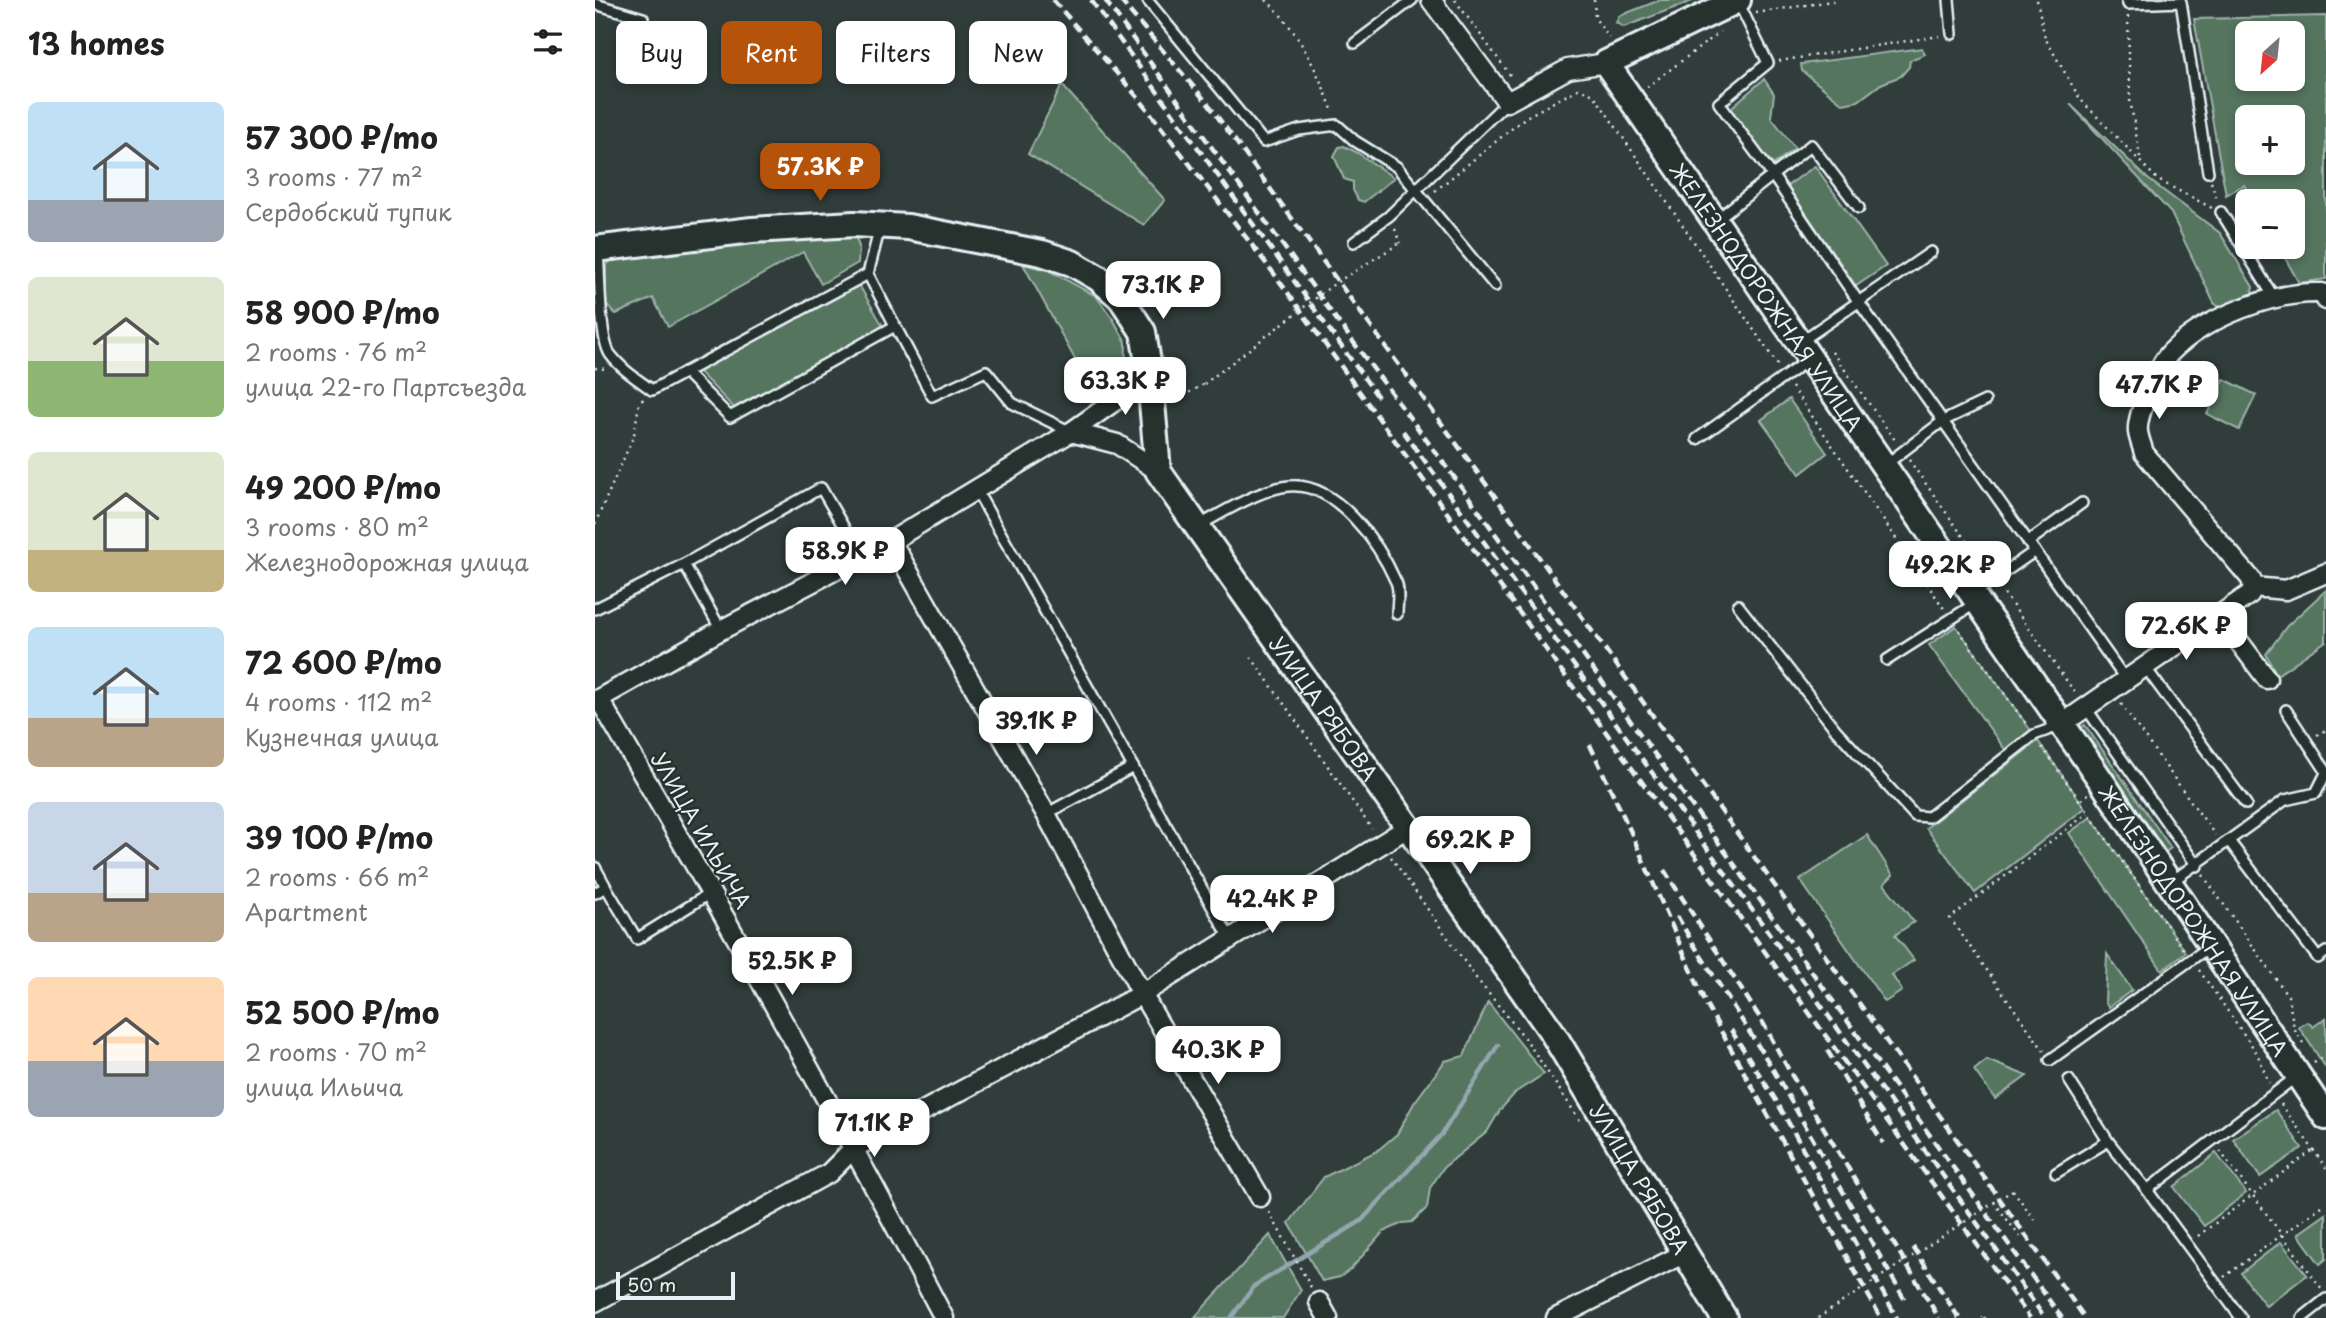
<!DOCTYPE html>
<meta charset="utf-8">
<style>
body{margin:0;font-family:"Playpen Sans",sans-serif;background:#f2f2f2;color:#222;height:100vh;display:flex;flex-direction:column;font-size:26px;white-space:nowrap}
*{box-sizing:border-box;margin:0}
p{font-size:23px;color:#767676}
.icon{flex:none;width:38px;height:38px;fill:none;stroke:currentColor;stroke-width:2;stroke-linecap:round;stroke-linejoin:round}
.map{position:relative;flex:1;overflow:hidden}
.panel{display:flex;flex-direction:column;background:#fff;width:595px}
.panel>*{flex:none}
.hud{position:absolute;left:21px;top:21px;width:665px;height:63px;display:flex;gap:14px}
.needle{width:46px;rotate:207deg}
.controls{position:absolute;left:1640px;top:21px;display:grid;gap:14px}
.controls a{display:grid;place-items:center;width:70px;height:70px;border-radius:10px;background:#fff;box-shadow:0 4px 10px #0003;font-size:35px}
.scale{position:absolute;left:21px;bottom:18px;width:119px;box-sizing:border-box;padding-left:7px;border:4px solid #e8f1f8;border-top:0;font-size:19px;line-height:24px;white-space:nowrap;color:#e8f1f8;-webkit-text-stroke:5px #26332d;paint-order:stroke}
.price{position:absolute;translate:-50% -60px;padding:0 16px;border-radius:14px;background:#fff;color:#222;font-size:23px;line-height:46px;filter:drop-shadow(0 2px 4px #0008)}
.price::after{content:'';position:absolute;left:50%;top:42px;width:21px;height:16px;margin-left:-10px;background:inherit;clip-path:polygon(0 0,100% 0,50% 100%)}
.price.active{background:#b45309;color:#fff}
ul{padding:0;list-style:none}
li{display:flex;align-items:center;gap:21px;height:175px;padding:0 28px}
li span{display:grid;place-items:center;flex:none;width:196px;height:140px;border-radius:10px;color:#555}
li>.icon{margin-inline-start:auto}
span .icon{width:84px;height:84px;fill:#fffc;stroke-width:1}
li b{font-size:30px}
h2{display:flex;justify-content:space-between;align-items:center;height:84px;padding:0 28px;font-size:30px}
.pill{padding:0 24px;border-radius:10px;background:#fff;box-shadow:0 4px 10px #0003;font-size:24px;line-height:63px}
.pill.active{background:#b45309;color:#fff}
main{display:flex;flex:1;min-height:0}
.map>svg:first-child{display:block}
.green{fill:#55755e;stroke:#9eb3ab;stroke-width:2;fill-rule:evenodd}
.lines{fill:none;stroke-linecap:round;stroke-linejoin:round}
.stream{stroke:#94a6af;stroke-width:4.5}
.lane-casing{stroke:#e8f1f8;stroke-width:14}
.street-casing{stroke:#e8f1f8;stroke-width:23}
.secondary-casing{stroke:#e8f1f8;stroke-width:30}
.path{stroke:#e8f1f8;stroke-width:2.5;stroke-dasharray:2 5;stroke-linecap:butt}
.lane{stroke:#26332d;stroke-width:9}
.street{stroke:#26332d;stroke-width:18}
.secondary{stroke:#26332d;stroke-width:24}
.rail{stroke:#e8f1f8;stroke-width:4.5;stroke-dasharray:10 5;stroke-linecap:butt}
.path-bridge{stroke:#e8f1f8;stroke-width:2.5;stroke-dasharray:2 5;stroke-linecap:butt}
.labels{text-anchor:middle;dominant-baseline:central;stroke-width:5;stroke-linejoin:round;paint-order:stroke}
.street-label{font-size:21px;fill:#e8f1f8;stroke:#26332d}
</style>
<main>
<section class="panel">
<h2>13 homes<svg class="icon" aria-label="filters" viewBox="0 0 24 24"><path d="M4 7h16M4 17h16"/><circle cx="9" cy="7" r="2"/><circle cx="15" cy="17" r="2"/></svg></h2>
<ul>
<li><span style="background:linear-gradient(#bfe0f5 70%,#9aa5b1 0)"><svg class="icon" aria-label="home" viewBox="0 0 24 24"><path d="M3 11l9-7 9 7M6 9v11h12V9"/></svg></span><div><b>57 300 ₽/mo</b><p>3 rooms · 77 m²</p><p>Сердобский тупик</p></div></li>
<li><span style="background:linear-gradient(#dfe7d0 60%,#8fb573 0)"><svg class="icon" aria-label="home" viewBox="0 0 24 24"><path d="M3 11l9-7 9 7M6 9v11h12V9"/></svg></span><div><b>58 900 ₽/mo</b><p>2 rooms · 76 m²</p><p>улица 22-го Партсъезда</p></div></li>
<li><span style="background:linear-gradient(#dfe7d0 70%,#c2b280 0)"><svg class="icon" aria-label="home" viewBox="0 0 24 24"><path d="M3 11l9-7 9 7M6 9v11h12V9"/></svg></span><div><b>49 200 ₽/mo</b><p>3 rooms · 80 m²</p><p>Железнодорожная улица</p></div></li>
<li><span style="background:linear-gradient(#bfe0f5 65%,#b9a48a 0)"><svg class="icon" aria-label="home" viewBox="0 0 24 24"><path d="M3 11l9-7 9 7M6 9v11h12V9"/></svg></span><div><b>72 600 ₽/mo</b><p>4 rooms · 112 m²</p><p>Кузнечная улица</p></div></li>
<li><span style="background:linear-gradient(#c9d6e8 65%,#b9a48a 0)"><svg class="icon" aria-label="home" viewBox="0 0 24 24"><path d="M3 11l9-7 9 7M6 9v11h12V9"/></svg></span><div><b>39 100 ₽/mo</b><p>2 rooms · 66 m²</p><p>Apartment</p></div></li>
<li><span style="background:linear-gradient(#ffd9b3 60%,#9aa5b1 0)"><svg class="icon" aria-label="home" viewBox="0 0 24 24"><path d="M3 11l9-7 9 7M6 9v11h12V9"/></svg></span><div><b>52 500 ₽/mo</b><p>2 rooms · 70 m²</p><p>улица Ильича</p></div></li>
</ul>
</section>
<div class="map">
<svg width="1731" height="1318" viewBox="0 0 1731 1318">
<rect width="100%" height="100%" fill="#303d3b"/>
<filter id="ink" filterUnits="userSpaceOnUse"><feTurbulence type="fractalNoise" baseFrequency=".0143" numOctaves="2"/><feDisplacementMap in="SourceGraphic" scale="14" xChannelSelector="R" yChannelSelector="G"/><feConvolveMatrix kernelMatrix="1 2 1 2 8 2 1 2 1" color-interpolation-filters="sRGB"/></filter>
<g filter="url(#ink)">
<!-- green -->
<g class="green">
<path d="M 1065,0 L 1100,0 L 1029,27 L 1021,23 L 1024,16 Z"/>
<path d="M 1731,16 L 1731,279 L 1704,283 L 1684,247 L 1698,247 L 1698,201 L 1658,201 L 1649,185 L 1631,195 L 1599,19 ZM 1652,33 L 1698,33 L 1698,79 L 1652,79 ZM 1652,117 L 1698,117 L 1698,163 L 1652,163 Z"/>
<path d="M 1327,48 L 1330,54 L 1315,60 L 1314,67 L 1306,76 L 1286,84 L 1263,101 L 1248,104 L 1207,71 L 1206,64 Z"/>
<path d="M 1169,79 L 1179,94 L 1176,117 L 1200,148 L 1178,165 L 1137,114 L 1138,106 Z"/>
<path d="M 467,85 L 570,200 L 549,225 L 433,154 Z"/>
<path d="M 1475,104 L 1553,179 L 1625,233 L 1658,287 L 1656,298 L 1628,310 L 1619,303 L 1576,213 Z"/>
<path d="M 749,146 L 763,153 L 799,178 L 769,202 L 763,200 L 758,190 L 758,182 L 749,179 L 739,156 L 744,147 Z"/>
<path d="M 1220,166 L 1291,266 L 1261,286 L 1192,186 Z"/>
<path d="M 259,232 L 264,247 L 263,263 L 226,284 L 208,252 L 73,327 L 58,298 L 21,314 L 11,305 L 11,266 L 18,258 L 204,234 Z"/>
<path d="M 428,264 L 453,270 L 501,296 L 518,319 L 531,342 L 530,369 L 495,387 Z"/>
<path d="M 261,280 L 291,331 L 143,412 L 99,367 Z"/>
<path d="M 1629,379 L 1661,395 L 1644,430 L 1612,414 Z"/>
<path d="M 1194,399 L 1232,453 L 1205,474 L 1166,420 Z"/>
<path d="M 1731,590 L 1731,641 L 1682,675 L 1671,654 L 1692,626 Z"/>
<path d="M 1361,626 L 1439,735 L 1414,755 L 1334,645 Z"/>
<path d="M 1490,725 L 1576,848 L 1569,853 L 1483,729 Z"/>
<path d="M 1443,741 L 1490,808 L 1380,893 L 1331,828 Z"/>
<path d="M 1496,817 L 1591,952 L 1567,970 L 1474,833 Z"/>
<path d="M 1272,835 L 1298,875 L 1289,884 L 1319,922 L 1300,935 L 1319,960 L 1297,975 L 1307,991 L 1290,1002 L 1205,880 Z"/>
<path d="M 1512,954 L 1537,990 L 1514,1007 L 1510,1002 Z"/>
<path d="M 893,1002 L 949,1074 L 921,1092 L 905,1110 L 892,1132 L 849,1167 L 835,1188 L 832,1208 L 817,1222 L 808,1223 L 788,1232 L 757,1268 L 745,1277 L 727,1281 L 694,1223 L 729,1177 L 782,1151 L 802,1134 L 819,1103 L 850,1061 L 869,1056 Z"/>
<path d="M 1731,1018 L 1731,1068 L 1704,1027 L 1713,1022 L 1718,1027 Z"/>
<path d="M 1392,1060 L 1432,1076 L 1400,1099 L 1379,1070 Z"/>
<path d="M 1681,1110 L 1707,1148 L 1665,1177 L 1638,1139 Z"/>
<path d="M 1621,1153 L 1651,1193 L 1609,1226 L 1579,1187 Z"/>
<path d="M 1731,1214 L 1731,1259 L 1725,1264 L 1703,1234 Z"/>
<path d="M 675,1235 L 706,1290 L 688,1318 L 599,1318 Z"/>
<path d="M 1686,1242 L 1712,1275 L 1671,1306 L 1646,1273 Z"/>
</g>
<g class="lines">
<!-- stream -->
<path class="stream" d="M 636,1318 L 659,1286 L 766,1221 L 847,1134 L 903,1045"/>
<defs>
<g id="lane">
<path d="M 1354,0 L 1357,34"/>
<path d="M 1532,0 L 1533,4 L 1586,2 L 1613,172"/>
<path d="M 553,1 L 669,142 L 704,130 L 742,125 L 760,141 L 802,167 L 900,286"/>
<path d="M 1143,2 L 1173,63 L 1124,103 L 1178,176 L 1263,301 L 1531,680"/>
<path d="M 0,4 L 48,18"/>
<path d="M 760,43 L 817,0"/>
<path d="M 1626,212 L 1680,299"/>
<path d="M 1121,220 L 1216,145 L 1264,208"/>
<path d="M 759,242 L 794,216 L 912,102"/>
<path d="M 3,249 C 5,272 4,337 15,354 C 26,369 42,379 57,390 L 273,274 L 285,227"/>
<path d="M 273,274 L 337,396 L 391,371 L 417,403 L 476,432"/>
<path d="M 1205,342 L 1336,252"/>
<path d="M 90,372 L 135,417 L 300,326"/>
<path d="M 1102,439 L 1213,360"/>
<path d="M 1290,465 L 1348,421 L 1390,401"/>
<path d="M 380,488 L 635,938"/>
<path d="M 605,525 C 628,512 668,488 694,486 C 741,482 784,543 801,582 C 805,590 802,604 802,614"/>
<path d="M 1433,542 L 1487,503"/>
<path d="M 1378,594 L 1440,551"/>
<path d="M 1143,605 L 1241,730 L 1320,816 L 1334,817 L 1439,735 L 1464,726"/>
<path d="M 0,609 L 89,564"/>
<path d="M 126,630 L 89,564 L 226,488 L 266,557"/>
<path d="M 1292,660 L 1381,603"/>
<path d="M 1550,667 L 1651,804"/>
<path d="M 1491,708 L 1602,866"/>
<path d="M 1691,710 L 1731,771"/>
<path d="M 451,814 L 538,767"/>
<path d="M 1634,841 L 1723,958 L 1731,952"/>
<path d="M 0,867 L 11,887 L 0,893"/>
<path d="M 1576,882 L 1690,800 L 1721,793 L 1731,773"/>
<path d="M 11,887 L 42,939 L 117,892"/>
<path d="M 1455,1060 L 1614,947"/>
<path d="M 1474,1080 L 1513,1141 L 1552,1190"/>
<path d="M 1461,1173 L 1513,1141"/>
<path d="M 1646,1318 L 1552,1190 L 1701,1077"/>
<path d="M 1707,1318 L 1731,1299"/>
</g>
<g id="street">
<path d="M 836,0 L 912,102 L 973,69 L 1011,63"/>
<path d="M 476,432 L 522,444 L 563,471"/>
<path d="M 296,541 L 451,814 L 547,994 L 665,1197"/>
<path d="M 1658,587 L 1656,579 L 1549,453 C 1547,446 1544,439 1543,432 C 1541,415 1563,366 1575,353 C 1609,318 1678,291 1727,293 L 1731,300"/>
<path d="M 1658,587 L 1691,590 L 1731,573"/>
<path d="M 1624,615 L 1672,679"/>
<path d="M 4,699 C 123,903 239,1109 349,1318"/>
<path d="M 0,701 L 126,630 L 296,541 L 476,432 L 534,391 L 554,368"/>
<path d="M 1467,724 L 1655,594 L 1658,587"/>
<path d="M 0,1302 L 234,1173 L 259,1148 L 547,994 L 812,828"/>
<path d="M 724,1302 L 733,1318"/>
<path d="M 961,1318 L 1090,1253"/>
</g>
<g id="secondary">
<path id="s1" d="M 1143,0 L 1011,63 L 1507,782 L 1731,1117"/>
<path id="s2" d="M 0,249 L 157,230 L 259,224 L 313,227 L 447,253 L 477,263 L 503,278 L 526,298 L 548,332 L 554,368 L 563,471 L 957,1032 L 1129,1318"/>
</g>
</defs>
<!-- lane casing -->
<use href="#lane" class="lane-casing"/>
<!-- street casing -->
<use href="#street" class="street-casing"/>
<!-- secondary casing -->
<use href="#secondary" class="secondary-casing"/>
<!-- path -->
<g class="path">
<path d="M 671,0 C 703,29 723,72 738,112"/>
<path d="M 860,0 L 918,79"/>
<path d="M 999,0 L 1000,18 L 1014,38"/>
<path d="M 1442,0 L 1450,38 L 1485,99 L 1563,180 L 1617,208"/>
<path d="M 1161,13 L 1243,0"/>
<path d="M 1533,16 L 1535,100 L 1546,162"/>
<path d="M 1184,61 L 1344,36"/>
<path d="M 1052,87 L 1125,32"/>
<path d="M 1616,182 L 1622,199"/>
<path d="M 840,191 L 931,117 L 983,89 L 999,95 L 1184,367"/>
<path d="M 800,229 L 805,243"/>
<path d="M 1237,352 L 1300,440"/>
<path d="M 0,368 L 11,369"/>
<path d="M 1197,387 L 1350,610"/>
<path d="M 576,403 L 609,384"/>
<path d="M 1314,460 L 1391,569"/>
<path d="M 0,524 L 39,435 L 44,404 L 49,398"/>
<path d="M 1405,588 L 1481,694"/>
<path d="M 1364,630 L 1431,724"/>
<path d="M 656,657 L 777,829"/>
<path d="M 1526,704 L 1620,835"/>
<path d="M 1722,735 L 1731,730"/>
<path d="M 1447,747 L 1485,801"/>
<path d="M 1493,794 L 1485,801 L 1590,951"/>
<path d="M 796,857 L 881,978 L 930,1038 L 986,1122"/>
<path d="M 1608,875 L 1693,996 L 1699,1028 L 1709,1045"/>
<path d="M 1604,970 L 1662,1053 L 1674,1083"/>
<path d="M 1449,1051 L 1355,918 L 1493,813"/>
<path d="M 1719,1063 L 1731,1055"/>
<path d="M 1686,1104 L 1731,1168"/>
<path d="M 1625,1151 L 1727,1289"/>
<path d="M 1418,1190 L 1441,1222"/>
<path d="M 1399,1202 L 1425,1237"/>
<path d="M 674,1212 L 717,1289"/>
<path d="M 1603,1236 L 1718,1150"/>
<path d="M 1629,1277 L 1731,1203"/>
</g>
<!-- lane -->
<use href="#lane" class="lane"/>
<!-- street -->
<use href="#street" class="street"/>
<!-- secondary -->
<use href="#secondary" class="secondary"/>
<!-- rail -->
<g class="rail">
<path d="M 458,0 L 546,101 L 680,275 L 1435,1318"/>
<path d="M 496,0 L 783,397"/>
<path d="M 510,0 L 744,323 L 868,489 L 1467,1318"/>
<path d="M 525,0 L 614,105 L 926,532 L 1490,1318"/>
<path d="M 808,431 L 1182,944 L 1450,1318"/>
<path d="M 995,745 L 1035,830 L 1111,1004 L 1286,1318"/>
<path d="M 1069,870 L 1167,1021 L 1196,1074 L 1344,1318"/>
<path d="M 1082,916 L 1099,945 L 1176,1066 L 1310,1300"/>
<path d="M 1136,1030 L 1182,1102 L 1302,1318"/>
<path d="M 1232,1050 L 1288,1143"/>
<path d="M 1318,1247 L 1364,1318"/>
<path d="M 1389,1317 L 1389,1318"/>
</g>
<!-- path-bridge -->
<g class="path-bridge">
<path d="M 609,384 L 739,284 L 805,243"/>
<path d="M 1223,1318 L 1418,1190"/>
</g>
</g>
</g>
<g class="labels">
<!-- street labels -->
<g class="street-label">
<text stroke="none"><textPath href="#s1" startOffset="430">ЖЕЛЕЗНОДОРОЖНАЯ УЛИЦА</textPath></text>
<text stroke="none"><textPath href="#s2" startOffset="1013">УЛИЦА РЯБОВА</textPath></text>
<text transform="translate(107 830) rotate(60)">УЛИЦА ИЛЬИЧА</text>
<text stroke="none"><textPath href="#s1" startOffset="1186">ЖЕЛЕЗНОДОРОЖНАЯ УЛИЦА</textPath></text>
<text stroke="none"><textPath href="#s2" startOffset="1580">УЛИЦА РЯБОВА</textPath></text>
</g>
</g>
</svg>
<div class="controls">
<a><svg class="needle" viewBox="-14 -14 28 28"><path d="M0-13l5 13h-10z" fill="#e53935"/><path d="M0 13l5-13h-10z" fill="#767676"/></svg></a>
<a>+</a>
<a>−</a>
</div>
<div class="scale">50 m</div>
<b class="price active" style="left:225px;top:203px">57.3K ₽</b>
<b class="price" style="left:568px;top:321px">73.1K ₽</b>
<b class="price" style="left:530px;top:417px">63.3K ₽</b>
<b class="price" style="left:1564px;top:421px">47.7K ₽</b>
<b class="price" style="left:250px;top:587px">58.9K ₽</b>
<b class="price" style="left:1355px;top:601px">49.2K ₽</b>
<b class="price" style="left:1591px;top:662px">72.6K ₽</b>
<b class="price" style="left:441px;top:757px">39.1K ₽</b>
<b class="price" style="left:875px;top:876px">69.2K ₽</b>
<b class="price" style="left:677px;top:935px">42.4K ₽</b>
<b class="price" style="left:197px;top:997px">52.5K ₽</b>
<b class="price" style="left:623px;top:1086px">40.3K ₽</b>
<b class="price" style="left:279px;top:1159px">71.1K ₽</b>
<div class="hud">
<a class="pill">Buy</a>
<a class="pill active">Rent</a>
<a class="pill">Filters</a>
<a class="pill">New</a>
</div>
</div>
</main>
